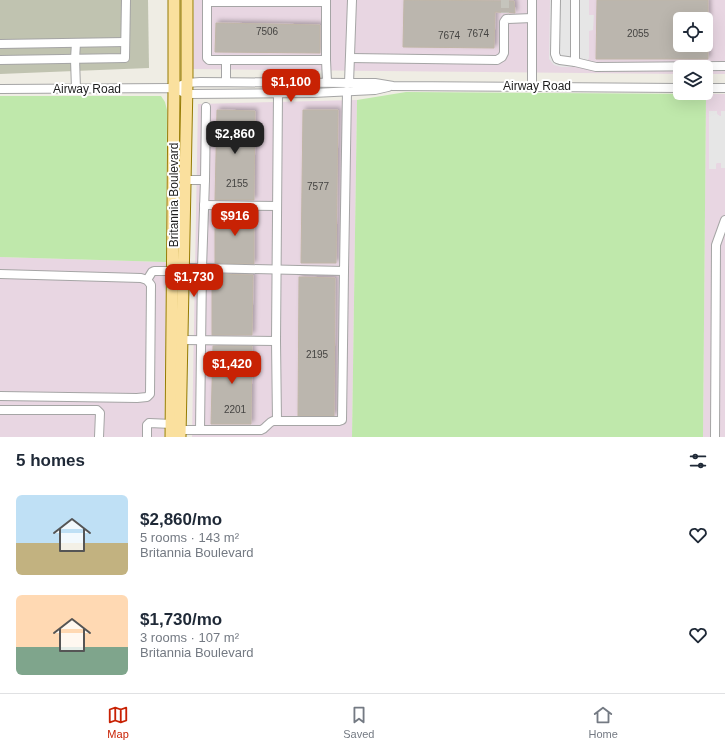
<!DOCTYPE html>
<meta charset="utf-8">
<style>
body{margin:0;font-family:Arial,sans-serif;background:#f6f6f7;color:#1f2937;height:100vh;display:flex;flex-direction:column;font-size:15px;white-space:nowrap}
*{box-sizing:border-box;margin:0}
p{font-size:13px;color:#747a83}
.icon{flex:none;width:22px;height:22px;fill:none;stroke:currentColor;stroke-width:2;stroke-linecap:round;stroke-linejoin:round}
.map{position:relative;height:437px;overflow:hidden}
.drawer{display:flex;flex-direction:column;background:#fff;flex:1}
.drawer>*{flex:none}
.controls{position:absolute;left:673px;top:12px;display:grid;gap:8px}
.controls a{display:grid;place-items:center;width:40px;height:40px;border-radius:6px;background:#fff;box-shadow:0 4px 16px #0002;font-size:20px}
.price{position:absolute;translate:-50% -34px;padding:0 9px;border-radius:8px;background:#c82204;color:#fff;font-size:13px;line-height:26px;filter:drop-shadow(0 1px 2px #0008)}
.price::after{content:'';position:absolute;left:50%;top:24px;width:12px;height:9px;margin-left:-6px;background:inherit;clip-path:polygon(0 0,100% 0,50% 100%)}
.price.current{background:#222;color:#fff}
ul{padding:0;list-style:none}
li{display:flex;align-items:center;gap:12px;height:100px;padding:0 16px}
li span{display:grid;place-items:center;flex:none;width:112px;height:80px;border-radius:6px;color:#555}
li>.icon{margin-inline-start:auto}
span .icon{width:48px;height:48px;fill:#fffc;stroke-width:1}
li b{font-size:17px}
h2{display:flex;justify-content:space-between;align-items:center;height:48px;padding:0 16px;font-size:17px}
.tabs{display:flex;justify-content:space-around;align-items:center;height:56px;border-top:1px solid #e0e1e3;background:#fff;font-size:11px;color:#747a83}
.tabs a{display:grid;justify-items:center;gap:2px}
.tabs .current{color:#c82204}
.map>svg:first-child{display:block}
.industrial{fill:#e8d6e2;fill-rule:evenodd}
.construction{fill:#c0c3b0}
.grass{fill:#bfe8ab}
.parking{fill:#e6e6e6}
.building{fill:#bbb6ae;stroke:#c0b6a7;filter:url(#shadow)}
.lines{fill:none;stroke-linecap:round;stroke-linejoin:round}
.minor-tunnel{stroke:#c5c4bc;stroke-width:8;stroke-dasharray:8 4;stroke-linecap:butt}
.minor-casing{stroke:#a5a5a5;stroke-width:10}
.major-casing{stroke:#957b03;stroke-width:13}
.minor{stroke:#fff;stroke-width:8}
.major{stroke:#fae09e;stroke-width:11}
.labels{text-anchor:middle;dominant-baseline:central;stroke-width:4;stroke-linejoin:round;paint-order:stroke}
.number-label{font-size:10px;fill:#454442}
.street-label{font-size:12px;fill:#1e1e1e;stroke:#fff}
</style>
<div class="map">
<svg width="725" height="437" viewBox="0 0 725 437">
<defs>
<filter id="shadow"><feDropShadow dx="2.5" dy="-2.5" stdDeviation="2" flood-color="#0004"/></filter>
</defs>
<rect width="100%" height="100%" fill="#efede4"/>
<!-- industrial -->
<g class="industrial">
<path d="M 194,0 L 725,0 L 725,74 L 706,74 L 706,67 L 680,67 L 680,74 L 193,69 ZM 680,19 L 706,19 L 706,45 L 680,45 Z"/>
<path d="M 706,94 L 725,94 L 725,437 L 703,437 Z"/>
<path d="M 357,100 L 352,436 L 399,437 L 192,437 L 198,104 Z"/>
<path d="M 0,257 L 166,262 L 164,437 L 0,437 Z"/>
</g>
<!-- construction -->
<path class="construction" d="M 0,0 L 148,0 L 149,68 L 0,74 Z"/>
<!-- grass -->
<g class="grass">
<path d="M 406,92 L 706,94 L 703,437 L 352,437 L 357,100 Z"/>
<path d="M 0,96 L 161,96 L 165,102 L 167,110 L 166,262 L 0,257 Z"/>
</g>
<!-- parking -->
<g class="parking">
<path d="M 550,0 L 589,0 L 589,15 L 594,15 L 593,30 L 589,31 L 589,58 L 584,66 L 581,67 L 561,67 L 554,65 L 549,59 Z"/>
<path d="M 709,111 L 717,111 L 717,114 L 720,116 L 721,116 L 721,111 L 725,111 L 725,168 L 721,168 L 721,163 L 717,163 L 716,164 L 716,169 L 709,169 Z"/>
</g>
<!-- building -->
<g class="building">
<path d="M 404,0 L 514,1 L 515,13 L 495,12 L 494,48 L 403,47 Z"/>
<path d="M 597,0 L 708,0 L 708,19 L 680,19 L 680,45 L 708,45 L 708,59 L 596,59 Z"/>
<path d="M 216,23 L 320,25 L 320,53 L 215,52 Z"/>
<path d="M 217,110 L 255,111 L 254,200 L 215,200 Z"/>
<path d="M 303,110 L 338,110 L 336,263 L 301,263 Z"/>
<path d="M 215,211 L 254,211 L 254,264 L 215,263 Z"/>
<path d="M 212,274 L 253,275 L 252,335 L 212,335 Z"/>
<path d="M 299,277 L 335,278 L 334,416 L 298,416 Z"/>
<path d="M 213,346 L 252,346 L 251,424 L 211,424 Z"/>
</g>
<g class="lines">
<!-- minor-tunnel -->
<path class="minor-tunnel" d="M 505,0 L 505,13"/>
<defs>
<g id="minor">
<path d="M 207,0 L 207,58 L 209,60 L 226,60"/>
<path d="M 326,0 L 326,60"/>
<path d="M 556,0 L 555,54 L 557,59 L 560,60 L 575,62"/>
<path d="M 575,0 L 575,62 L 596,67 L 725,66"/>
<path d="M 207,2 L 326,2"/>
<path d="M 76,43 L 75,59 L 76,89"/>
<path d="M 0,44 L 125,42"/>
<path d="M 350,58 L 497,60 L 502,57 L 504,53 L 504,22 L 506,19 L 532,18"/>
<path d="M 0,60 L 125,58 L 126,0"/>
<path d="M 226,82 L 226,60 L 326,60 L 327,82"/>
<path d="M 349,83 L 352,0"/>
<path d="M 532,86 L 532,0"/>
<path d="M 174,88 L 187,83 L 200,82 L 349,83 L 375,83 L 393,86 L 680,88"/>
<path d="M 706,88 L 725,88"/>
<path d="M 0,89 L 174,88 L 187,94 L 313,93 L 375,90 L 388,87"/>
<path d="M 185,180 L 205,180 L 206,107"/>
<path d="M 204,205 L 277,206"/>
<path d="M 183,268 L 202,268 L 205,180"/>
<path d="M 0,274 L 141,278 L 147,280 L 151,285 L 150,394 L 147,397 L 137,398 L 0,396"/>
<path d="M 147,280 L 152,272 L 154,271 L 173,271"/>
<path d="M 182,340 L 276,341 L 278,93"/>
<path d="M 276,341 L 277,421"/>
<path d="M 0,410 L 97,410 L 100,413 L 99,437"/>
<path d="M 180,430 L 261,430 C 267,428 267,423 273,421 L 339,421 L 342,420 L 344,271"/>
<path d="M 200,430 L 202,268 L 344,271 L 347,91"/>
<path d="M 147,437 L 147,425 L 149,423 L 172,424"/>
<path d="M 715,437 L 716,245 L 725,220"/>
</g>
<g id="major">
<path d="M 171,437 L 174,88 L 174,0"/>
<path d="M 180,437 L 187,83 L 187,0"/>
</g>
</defs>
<!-- minor casing -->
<use href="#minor" class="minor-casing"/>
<!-- major casing -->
<use href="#major" class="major-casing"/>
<!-- minor -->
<use href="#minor" class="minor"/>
<!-- major -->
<use href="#major" class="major"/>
</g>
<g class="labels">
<!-- number labels -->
<g class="number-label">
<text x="267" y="31">7506</text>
<text x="478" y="33">7674</text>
<text x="638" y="33">2055</text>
<text x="449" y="35">7674</text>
<text x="237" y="183">2155</text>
<text x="318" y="186">7577</text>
<text x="317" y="354">2195</text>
<text x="235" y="409">2201</text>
</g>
<!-- street labels -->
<g class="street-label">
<text x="537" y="86">Airway Road</text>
<text x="87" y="89">Airway Road</text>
<text transform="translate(174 195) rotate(-90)">Britannia Boulevard</text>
</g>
</g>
</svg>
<div class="controls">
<a><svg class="icon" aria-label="locate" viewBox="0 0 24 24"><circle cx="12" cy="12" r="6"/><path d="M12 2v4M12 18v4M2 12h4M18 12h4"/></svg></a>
<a><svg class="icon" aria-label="layers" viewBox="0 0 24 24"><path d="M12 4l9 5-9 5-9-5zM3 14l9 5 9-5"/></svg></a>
</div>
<b class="price" style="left:291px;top:103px">$1,100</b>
<b class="price current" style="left:235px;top:155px">$2,860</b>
<b class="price" style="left:235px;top:237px">$916</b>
<b class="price" style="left:194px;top:298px">$1,730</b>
<b class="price" style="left:232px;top:385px">$1,420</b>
</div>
<section class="drawer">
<h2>5 homes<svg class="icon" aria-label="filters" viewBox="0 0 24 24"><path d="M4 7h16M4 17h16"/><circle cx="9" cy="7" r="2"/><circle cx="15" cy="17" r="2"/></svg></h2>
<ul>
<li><span style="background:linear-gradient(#bfe0f5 60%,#c2b280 0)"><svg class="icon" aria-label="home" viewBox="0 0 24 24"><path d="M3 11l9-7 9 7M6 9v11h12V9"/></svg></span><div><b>$2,860/mo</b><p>5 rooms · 143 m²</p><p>Britannia Boulevard</p></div><svg class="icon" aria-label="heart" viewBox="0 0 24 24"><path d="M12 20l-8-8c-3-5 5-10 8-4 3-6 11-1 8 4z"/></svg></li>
<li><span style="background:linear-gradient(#ffd9b3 65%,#7fa58c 0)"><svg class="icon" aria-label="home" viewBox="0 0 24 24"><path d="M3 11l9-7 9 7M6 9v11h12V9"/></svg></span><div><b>$1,730/mo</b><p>3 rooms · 107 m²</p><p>Britannia Boulevard</p></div><svg class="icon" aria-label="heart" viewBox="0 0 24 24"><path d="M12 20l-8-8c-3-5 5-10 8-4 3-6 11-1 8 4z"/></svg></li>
</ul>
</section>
<nav class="tabs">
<a class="current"><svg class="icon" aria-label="map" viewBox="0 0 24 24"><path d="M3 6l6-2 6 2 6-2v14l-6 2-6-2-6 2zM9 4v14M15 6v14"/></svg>Map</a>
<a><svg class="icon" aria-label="saved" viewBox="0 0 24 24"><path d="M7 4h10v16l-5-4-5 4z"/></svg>Saved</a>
<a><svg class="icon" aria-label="home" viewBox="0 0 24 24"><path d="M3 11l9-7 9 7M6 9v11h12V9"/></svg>Home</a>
</nav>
